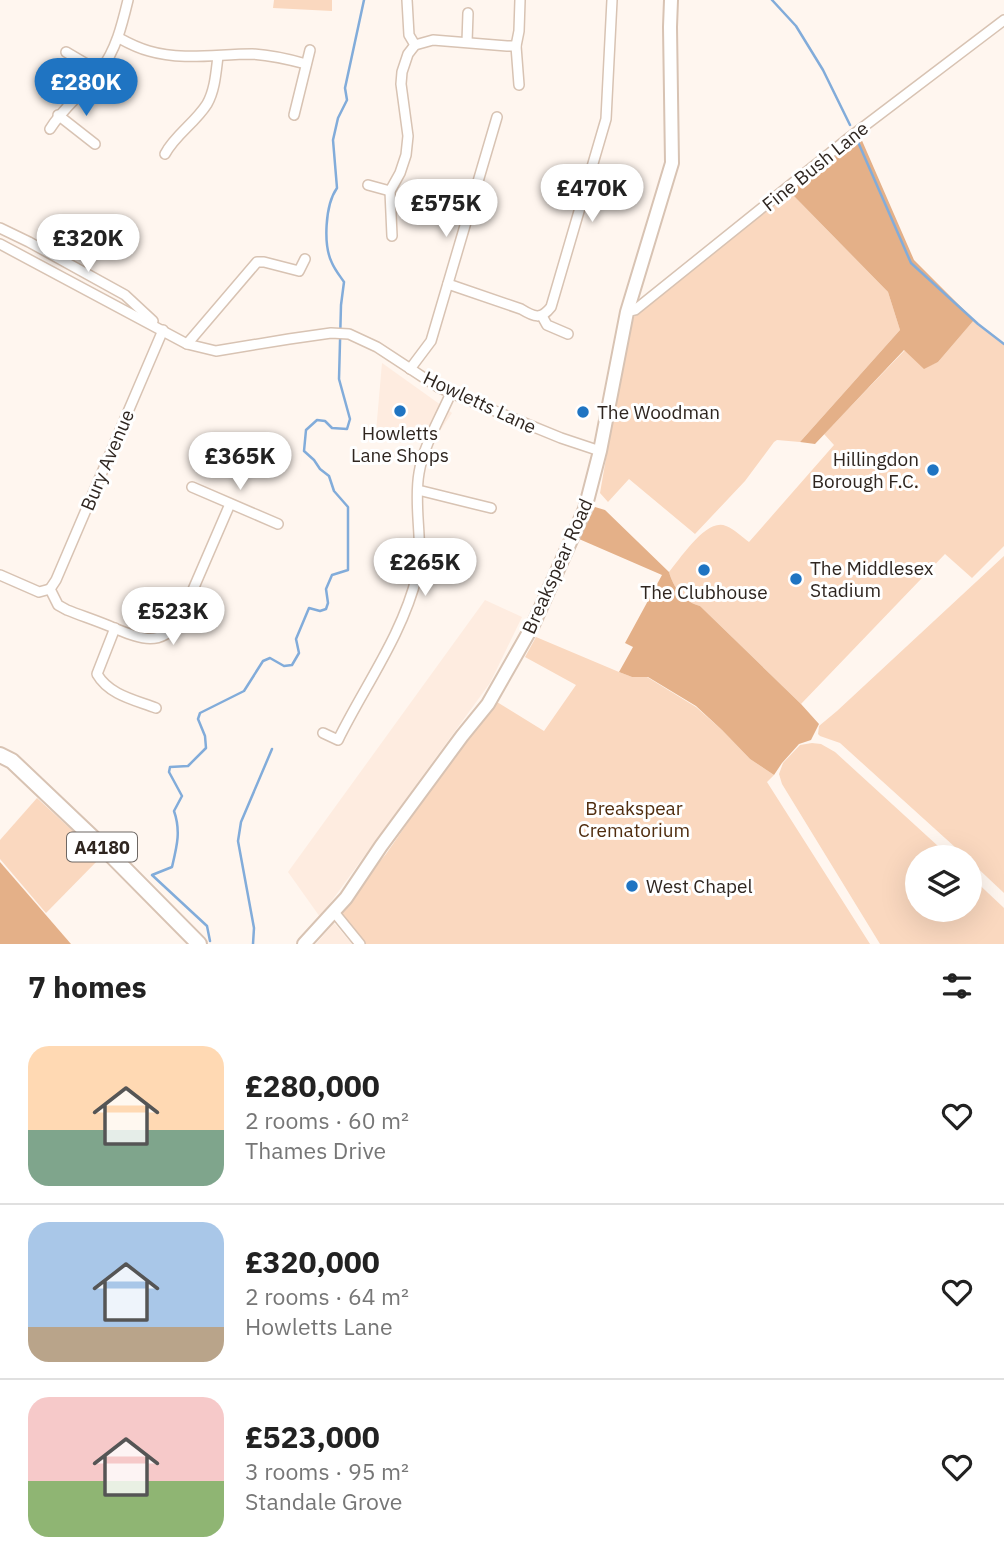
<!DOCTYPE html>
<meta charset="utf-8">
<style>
body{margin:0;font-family:"IBM Plex Sans",sans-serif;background:#f6f6f6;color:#222;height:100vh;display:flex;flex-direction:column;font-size:26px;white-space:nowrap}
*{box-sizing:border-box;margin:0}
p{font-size:23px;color:#767676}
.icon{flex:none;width:38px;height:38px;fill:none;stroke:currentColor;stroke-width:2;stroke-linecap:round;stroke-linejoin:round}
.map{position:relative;height:944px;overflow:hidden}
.drawer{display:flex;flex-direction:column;background:#fff;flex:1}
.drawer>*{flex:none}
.fabs{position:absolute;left:905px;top:845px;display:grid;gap:14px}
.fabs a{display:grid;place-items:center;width:77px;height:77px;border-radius:50%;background:#fff;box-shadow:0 7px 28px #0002;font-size:35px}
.price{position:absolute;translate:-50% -60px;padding:0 16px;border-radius:24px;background:#fff;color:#222;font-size:23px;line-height:46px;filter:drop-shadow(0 2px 4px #0008)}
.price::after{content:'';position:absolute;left:50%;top:42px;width:21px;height:16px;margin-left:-10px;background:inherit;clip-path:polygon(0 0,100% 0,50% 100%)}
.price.current{background:#1f74c2;color:#fff}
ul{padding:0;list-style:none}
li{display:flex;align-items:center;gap:21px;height:175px;padding:0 28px}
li+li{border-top:2px solid #e0e0e0}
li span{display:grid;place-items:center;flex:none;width:196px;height:140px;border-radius:21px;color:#555}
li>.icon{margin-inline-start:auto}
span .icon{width:84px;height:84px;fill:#fffc;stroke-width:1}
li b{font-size:30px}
h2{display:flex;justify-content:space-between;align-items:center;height:84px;padding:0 28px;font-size:30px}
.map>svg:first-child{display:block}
.built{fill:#feece0}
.green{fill:#fad8bf}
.forest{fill:#e4b088}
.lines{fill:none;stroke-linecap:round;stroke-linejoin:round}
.stream{stroke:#82acda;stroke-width:2.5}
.street-casing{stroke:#d8c3b3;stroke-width:12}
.secondary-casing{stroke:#d8c3b3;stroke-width:16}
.primary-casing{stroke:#d8c3b3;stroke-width:18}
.street{stroke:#fff;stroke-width:9}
.secondary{stroke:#fff;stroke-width:12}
.primary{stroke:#fff;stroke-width:14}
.poi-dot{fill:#1f74c2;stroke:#fff;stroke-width:2.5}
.labels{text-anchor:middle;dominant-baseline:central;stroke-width:6;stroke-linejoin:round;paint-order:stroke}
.shield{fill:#fff;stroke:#6d6763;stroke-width:2}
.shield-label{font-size:18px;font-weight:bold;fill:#2f2620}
.street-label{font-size:19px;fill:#2f2620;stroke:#fff}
.poi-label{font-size:19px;fill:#2f2620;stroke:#fff;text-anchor:start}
.park-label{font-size:19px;fill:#502d0f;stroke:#fff}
</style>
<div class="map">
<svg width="1004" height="944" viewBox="0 0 1004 944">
<rect width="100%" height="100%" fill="#fff6ef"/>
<!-- built -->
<g class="built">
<path d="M 382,363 L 452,413 L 439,432 L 376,432 Z"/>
<path d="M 485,600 L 522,617 L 490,683 L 320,917 L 288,872 Z"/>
<path d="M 334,923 L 352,944 L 316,944 Z"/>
</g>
<!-- green -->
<g class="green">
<path d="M 274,0 L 332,0 L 332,11 L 273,8 Z"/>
<path d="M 790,192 L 888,292 L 900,330 L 800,442 L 777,440 L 774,442 L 745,481 L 695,534 L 629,479 L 608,502 L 600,493 L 630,320 Z"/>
<path d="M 973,321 L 1004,345 L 1004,546 L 972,578 L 945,554 L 801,704 L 700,606 C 684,602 673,587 669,572 C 680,559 707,517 726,526 C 734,529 742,537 749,542 L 834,445 L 824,434 L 905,350 L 924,368 L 938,362 Z"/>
<path d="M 1004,556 L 1004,893 L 970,861 L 970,858 L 966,857 L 840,743 L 820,736 L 818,734 L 819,726 L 837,711 Z"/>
<path d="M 536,637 L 619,672 L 632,677 L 647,677 L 696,707 L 722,730 L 750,759 L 774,775 L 767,782 L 870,944 L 365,944 L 338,912 L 386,854 L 470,733 L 497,702 L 544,731 L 576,685 L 525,657 Z"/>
<path d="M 812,743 L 821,744 L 835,752 L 950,857 L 917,858 L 917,910 L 970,910 L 970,876 L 1004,908 L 1004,944 L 880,944 L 782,784 L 779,774 L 783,763 L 800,745 Z"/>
<path d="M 37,798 L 101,857 L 46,913 L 0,859 L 0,840 Z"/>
</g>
<!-- forest -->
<g class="forest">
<path d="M 860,136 L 914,260 L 974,320 L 938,362 L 924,369 L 904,350 L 815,444 L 800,442 L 900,330 L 888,292 L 790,192 Z"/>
<path d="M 595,507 L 605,510 L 669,572 C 673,587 684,602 700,606 L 801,704 L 819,724 L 811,740 L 799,744 L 782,763 L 774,775 L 750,759 L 722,730 L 696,706 L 648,677 L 632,677 L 619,672 L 633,647 L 625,643 L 662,575 L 579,539 Z"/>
<path d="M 0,862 L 71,944 L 0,944 Z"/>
</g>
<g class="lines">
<!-- stream -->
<g class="stream">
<path d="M 772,0 L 796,26 L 823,70 L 850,125"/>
<path d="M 858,142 L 911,263 L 978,324 L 1004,344"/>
<path d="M 210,941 L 207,926 L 152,875 L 172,867 C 177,846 181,831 174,811 L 182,796 L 169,772 L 170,767 L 188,766 L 206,748 L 205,736 L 198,719 L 200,713 L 244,691 L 263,661 L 270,658 L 284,666 L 292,665 L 299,653 L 296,639 L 309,608 L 320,611 L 326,609 L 328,603 L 326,589 L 332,575 L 348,570 L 348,507 L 334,491 L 329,476 L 320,469 L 314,460 L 304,451 L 306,430 L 317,420 L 325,421 L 332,428 L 347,429 L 350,419 L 339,379 L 341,305 L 344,282 C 340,276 335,270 332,263 C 323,245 325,205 337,188 L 333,140 L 338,118 L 347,100 L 345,88 L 364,0"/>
<path d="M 253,944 L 254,928 L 238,841 L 241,822 L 272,749"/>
</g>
<defs>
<g id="street">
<path d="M 407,0 L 409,35 L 415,45"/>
<path d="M 119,38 C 128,43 138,48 149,51 C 183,61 217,54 252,54 C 271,55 288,59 306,64"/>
<path d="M 467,42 L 468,13"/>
<path d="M 66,52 L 100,72"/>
<path d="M 519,85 L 516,46 L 519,31 L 520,0"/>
<path d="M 58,115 L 95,144"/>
<path d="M 294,115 L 310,50"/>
<path d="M 50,129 C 64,106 85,92 100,71 C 116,50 122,25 128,0"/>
<path d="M 165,154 C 175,135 195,123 207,104 C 215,90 216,72 218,56"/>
<path d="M 368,185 L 390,191"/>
<path d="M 0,228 L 29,242 L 125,295 L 153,321"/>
<path d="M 392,236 L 390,191 L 400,173 L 406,155 L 408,136 L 401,84 L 402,72 L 408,54 L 415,45 L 433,40 L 507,46 L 516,46"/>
<path d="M 0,244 L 187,344 L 216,351 L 289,339 L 331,333 L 349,334 L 377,347 L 438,387 L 451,393 L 561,438 L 600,451"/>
<path d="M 448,284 L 521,309 C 534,317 541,320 551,307 L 606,119 L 612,0"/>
<path d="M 627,312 L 635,310 L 850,137 L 1004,20"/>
<path d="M 542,316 L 547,325 L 568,334"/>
<path d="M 187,344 L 257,262 L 264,262 L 299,271 L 305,259"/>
<path d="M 410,369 L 431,341 L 497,117"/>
<path d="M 192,487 L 278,524"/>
<path d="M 418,490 L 491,508"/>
<path d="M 0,575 L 39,592 L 50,589"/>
<path d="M 50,589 L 56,580 L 163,330"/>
<path d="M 50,589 L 58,605 L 67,610 C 82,616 98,621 114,628 C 139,638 159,648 179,622 L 230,504"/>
<path d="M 115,628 L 97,674 C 109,695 135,700 156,708"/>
<path d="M 323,733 L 338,740 C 364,687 403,634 417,575 C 424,542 413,507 419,473 C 423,447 440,418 451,393"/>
<path d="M 334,912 L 360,944"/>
</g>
<path id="secondary" d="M 304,944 L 346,898 L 381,846 L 462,736 L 488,704 L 533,625 L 585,509 L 600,451 L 627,312 L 672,163 L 670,27 L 671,0"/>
<path id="primary" d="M 0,755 L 12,761 L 111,855 L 199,944"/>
</defs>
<!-- street casing -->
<use href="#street" class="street-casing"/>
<!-- secondary casing -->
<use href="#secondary" class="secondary-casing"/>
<!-- primary casing -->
<use href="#primary" class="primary-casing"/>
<!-- street -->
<use href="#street" class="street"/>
<!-- secondary -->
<use href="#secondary" class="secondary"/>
<!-- primary -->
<use href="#primary" class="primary"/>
</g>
<!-- markers -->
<g class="poi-dot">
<circle cx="400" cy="411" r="7"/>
<circle cx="583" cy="412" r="7"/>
<circle cx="933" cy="470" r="7"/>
<circle cx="704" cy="570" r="7"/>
<circle cx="796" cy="579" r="7"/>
<circle cx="632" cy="886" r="7"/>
</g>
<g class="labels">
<!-- shield labels -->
<rect class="shield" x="67" y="832.5" width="70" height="29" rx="5"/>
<g class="shield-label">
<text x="102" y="847">A4180</text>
</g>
<!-- street labels -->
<g class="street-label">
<text transform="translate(815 166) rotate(-39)">Fine Bush Lane</text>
<text transform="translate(480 402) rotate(25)">Howletts Lane</text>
<text transform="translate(107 460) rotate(-67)">Bury Avenue</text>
<text transform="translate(557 566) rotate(-66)">Breakspear Road</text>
</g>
<!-- poi labels -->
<g class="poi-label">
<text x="597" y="412">The Woodman</text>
<text x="400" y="433" text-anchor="middle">Howletts<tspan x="400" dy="22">Lane Shops</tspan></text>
<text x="919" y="459" text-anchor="end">Hillingdon<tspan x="919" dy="22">Borough F.C.</tspan></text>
<text x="810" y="568">The Middlesex<tspan x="810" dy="22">Stadium</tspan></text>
<text x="704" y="592" text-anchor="middle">The Clubhouse</text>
<text x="646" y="886">West Chapel</text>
</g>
<!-- park labels -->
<g class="park-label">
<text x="634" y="808">Breakspear<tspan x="634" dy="22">Crematorium</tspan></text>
</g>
</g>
</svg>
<div class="fabs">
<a><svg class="icon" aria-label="layers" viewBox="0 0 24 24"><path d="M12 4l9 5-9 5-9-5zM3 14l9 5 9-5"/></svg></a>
</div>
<b class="price current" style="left:86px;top:118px">£280K</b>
<b class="price" style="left:592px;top:224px">£470K</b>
<b class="price" style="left:446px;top:239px">£575K</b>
<b class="price" style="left:88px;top:274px">£320K</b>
<b class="price" style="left:240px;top:492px">£365K</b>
<b class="price" style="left:425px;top:598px">£265K</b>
<b class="price" style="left:173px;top:647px">£523K</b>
</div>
<section class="drawer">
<h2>7 homes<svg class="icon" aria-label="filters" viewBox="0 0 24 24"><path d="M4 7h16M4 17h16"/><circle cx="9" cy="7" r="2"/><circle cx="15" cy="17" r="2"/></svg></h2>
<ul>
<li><span style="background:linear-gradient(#ffd9b3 60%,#7fa58c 0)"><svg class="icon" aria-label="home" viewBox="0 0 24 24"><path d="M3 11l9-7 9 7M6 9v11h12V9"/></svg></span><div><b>£280,000</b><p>2 rooms · 60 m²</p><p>Thames Drive</p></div><svg class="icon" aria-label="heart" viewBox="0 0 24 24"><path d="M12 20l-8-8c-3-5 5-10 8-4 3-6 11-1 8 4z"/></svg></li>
<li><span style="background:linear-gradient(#a9c7e8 75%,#b9a48a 0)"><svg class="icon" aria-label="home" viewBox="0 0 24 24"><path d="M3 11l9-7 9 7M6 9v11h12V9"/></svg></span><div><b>£320,000</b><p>2 rooms · 64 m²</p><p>Howletts Lane</p></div><svg class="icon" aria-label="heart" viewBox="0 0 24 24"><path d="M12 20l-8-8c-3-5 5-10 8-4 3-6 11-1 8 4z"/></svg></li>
<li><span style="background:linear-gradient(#f6c9c9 60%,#8fb573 0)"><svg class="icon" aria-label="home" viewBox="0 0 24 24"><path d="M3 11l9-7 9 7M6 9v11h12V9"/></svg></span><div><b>£523,000</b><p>3 rooms · 95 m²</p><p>Standale Grove</p></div><svg class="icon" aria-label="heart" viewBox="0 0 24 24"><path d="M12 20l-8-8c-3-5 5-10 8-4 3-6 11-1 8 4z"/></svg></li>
</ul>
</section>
